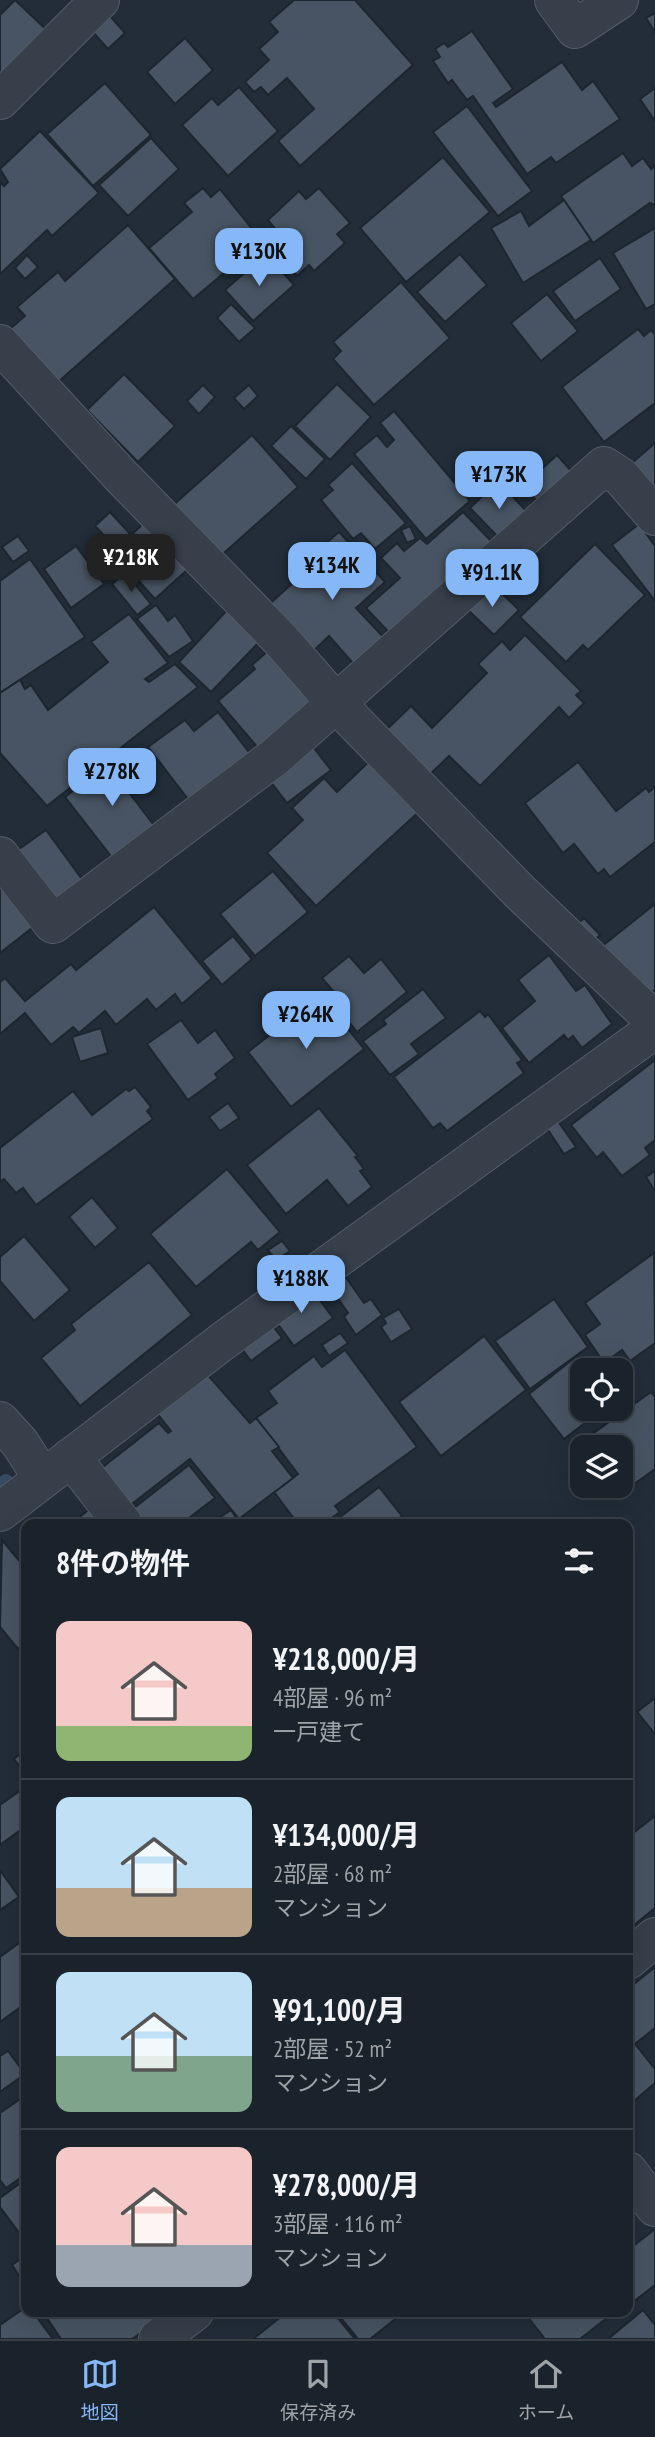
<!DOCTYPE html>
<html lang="ja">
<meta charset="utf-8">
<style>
body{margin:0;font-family:"PT Sans Narrow","Noto Sans JP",sans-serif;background:#272f37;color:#f1f3f6;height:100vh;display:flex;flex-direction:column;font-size:26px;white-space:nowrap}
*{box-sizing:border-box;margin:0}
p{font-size:23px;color:#9fa4a9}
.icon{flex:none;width:38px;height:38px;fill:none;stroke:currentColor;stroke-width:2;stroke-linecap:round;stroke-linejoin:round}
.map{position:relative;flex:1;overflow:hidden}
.panel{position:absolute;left:21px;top:1519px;width:612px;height:798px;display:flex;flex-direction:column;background:#1a222b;border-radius:14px;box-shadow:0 7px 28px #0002,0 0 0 2px #383f47}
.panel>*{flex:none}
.buttons{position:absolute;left:570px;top:1358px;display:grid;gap:14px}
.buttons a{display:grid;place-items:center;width:63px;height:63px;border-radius:14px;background:#1a222b;box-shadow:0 7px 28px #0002,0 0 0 2px #383f47;font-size:35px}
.price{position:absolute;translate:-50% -60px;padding:0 16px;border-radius:14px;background:#86b7f6;color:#111;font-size:23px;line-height:46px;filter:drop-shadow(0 2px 4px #0008)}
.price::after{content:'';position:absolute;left:50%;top:42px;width:21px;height:16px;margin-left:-10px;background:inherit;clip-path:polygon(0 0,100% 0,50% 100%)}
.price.selected{background:#222;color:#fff}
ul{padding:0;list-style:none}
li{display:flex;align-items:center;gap:21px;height:175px;padding:0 35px}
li+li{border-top:2px solid #383f47}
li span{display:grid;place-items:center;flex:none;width:196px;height:140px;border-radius:14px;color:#555}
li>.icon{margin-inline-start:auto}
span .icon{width:84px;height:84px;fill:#fffc;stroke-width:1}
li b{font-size:30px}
h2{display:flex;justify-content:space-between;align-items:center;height:84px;padding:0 35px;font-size:30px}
.menu{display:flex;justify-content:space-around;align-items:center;height:98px;border-top:2px solid #383f47;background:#1a222b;font-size:19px;color:#9fa4a9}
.menu a{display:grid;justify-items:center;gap:4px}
.menu .selected{color:#86b7f6}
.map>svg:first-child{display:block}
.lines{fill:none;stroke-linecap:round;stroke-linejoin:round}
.stream{stroke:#364a61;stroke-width:14}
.building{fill:#485463;stroke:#1d2630;stroke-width:2}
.street-casing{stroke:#535d68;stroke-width:40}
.street{stroke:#363f4a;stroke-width:38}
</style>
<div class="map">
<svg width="655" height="2339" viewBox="0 0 655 2339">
<rect width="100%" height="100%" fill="#222d39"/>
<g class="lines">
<!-- stream -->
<path class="stream" d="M 0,1486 L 6,1481"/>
</g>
<!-- building -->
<g class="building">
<path d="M 15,0 L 53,36 L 0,76 L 0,15 Z"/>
<path d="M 294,0 L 355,0 L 413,65 L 300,166 L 278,141 L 314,109 L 287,78 L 268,95 L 261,87 L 254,92 L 245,82 L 269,60 L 259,49 L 278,32 L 269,22 Z"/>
<path d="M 655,13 L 655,32 L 646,18 Z"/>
<path d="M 110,16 L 125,33 L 108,49 L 92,31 Z"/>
<path d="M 472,31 L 513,89 L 493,103 L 496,107 L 562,62 L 582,90 L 593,81 L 620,119 L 556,163 L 551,157 L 527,174 L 473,96 L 467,100 L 452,80 L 448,83 L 433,61 L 440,57 L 435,49 L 444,43 L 448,47 Z"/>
<path d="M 185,38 L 213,70 L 175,104 L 147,72 Z"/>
<path d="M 105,83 L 151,135 L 93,186 L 47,134 Z"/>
<path d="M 239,87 L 278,131 L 228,176 L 182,125 L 212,98 L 218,105 Z"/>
<path d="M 655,88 L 655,121 L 640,99 Z"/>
<path d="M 467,106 L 532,191 L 498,216 L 433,132 Z"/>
<path d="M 40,131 L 99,193 L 52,236 L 47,230 L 0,274 L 0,182 L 4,186 L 8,182 L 0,169 Z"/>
<path d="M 151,138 L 179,169 L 128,216 L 99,185 Z"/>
<path d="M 623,153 L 632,166 L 643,158 L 651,169 L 655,166 L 655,205 L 650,203 L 593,243 L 561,196 Z"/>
<path d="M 443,157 L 490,212 L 406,282 L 360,228 Z"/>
<path d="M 203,188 L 211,197 L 220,189 L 262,241 L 193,299 L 149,248 L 192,212 L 184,203 Z"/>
<path d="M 319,188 L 350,223 L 337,234 L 345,243 L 314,271 L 309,265 L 297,276 L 265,240 L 276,230 L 268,220 L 299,191 L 306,199 Z"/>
<path d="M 564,200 L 591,240 L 523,283 L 491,228 L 521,211 L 529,226 Z"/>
<path d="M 128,225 L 175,279 L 50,389 L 3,335 L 25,316 L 17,307 L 58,272 L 65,281 Z"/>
<path d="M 655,228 L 655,304 L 646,309 L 613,253 Z"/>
<path d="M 266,254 L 294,285 L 253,321 L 225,290 Z"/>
<path d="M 460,254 L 487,285 L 445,322 L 417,292 Z"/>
<path d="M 27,255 L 38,267 L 25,279 L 15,268 Z"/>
<path d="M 600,258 L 621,289 L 575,321 L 553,291 Z"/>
<path d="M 401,282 L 450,338 L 374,405 L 333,359 L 341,351 L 333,342 Z"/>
<path d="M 547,294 L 578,331 L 541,361 L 511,323 Z"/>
<path d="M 231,304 L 255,328 L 239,342 L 217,318 Z"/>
<path d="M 638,329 L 644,336 L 651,330 L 655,335 L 655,403 L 604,442 L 562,387 Z"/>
<path d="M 124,374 L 175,426 L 138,462 L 87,410 Z"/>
<path d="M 337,384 L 371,417 L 330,460 L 295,426 Z"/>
<path d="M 203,385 L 215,397 L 199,414 L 187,401 Z"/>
<path d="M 249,385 L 258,396 L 244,409 L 234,398 Z"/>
<path d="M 394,411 L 470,501 L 426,539 L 354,454 L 377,435 L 387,447 L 394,440 L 380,423 Z"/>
<path d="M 291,426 L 325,459 L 306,479 L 271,446 Z"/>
<path d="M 252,435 L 298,487 L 216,560 L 170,508 Z"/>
<path d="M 655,443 L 655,505 L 625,469 Z"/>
<path d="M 557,455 L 580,481 L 547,512 L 523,486 Z"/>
<path d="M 352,463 L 406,523 L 375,549 L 361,533 L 353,539 L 321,500 L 333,490 L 328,485 Z"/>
<path d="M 498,481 L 529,514 L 501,540 L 470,508 Z"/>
<path d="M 110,512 L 131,535 L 145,522 L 188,569 L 155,599 L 110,549 L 114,546 L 95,526 Z"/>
<path d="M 463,512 L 494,544 L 397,641 L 366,608 L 400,578 L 381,558 L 397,543 L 404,551 L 420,538 L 427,544 Z"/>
<path d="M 639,524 L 655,546 L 655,601 L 612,545 Z"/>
<path d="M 410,526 L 416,539 L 407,543 L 401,530 Z"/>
<path d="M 339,532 L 385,582 L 356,608 L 389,643 L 359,670 L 329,636 L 309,655 L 266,607 L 302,575 L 292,564 L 313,546 L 317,551 Z"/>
<path d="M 18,536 L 29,551 L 13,562 L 2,547 Z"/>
<path d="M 595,544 L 645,595 L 588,650 L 583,645 L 566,662 L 520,617 Z"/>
<path d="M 76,546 L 104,584 L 71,608 L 44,569 Z"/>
<path d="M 30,559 L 85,637 L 0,693 L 0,581 Z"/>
<path d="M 126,573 L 151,604 L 137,615 L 112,584 Z"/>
<path d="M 491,583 L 519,610 L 494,635 L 466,608 Z"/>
<path d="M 156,605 L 168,621 L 175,615 L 193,641 L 169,657 L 137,619 Z"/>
<path d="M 228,609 L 261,640 L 211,692 L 179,662 Z"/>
<path d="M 129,614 L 168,663 L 145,679 L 149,682 L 175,664 L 198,687 L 47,806 L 0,753 L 0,693 L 20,680 L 25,689 L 31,685 L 48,710 L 108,662 L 91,642 Z"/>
<path d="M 525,635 L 581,691 L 576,695 L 584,703 L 569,718 L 559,707 L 480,786 L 449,756 L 423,781 L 379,737 L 411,706 L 432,728 L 487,673 L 478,664 L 502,641 L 510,650 Z"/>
<path d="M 276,644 L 325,702 L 264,755 L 218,701 L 255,669 L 252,665 Z"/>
<path d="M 218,712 L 255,760 L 194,807 L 148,747 L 185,720 L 194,731 Z"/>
<path d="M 310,743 L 331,770 L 287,803 L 267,777 Z"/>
<path d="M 124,752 L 133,764 L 128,767 L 133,772 L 121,782 L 156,828 L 114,860 L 65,797 Z"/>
<path d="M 375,756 L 423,808 L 316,906 L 267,853 L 303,820 L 292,808 L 324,778 L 337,792 Z"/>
<path d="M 578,762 L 616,811 L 646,788 L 649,792 L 655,787 L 655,842 L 610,877 L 604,869 L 598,874 L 574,844 L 563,853 L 525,803 Z"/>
<path d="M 46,830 L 84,882 L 49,906 L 12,854 Z"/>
<path d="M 273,871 L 308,912 L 255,956 L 220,914 Z"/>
<path d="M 0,876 L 37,924 L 0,953 Z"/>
<path d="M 655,904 L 655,990 L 648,995 L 596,951 Z"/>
<path d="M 154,907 L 212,978 L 182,1004 L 175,994 L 156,1010 L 147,999 L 116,1025 L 105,1011 L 79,1033 L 73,1027 L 51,1045 L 25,1013 L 0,1034 L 0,982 L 5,978 L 25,1001 L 71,964 L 76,970 Z"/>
<path d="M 584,918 L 600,935 L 589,945 L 573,928 Z"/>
<path d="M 233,936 L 252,959 L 222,985 L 202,961 Z"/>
<path d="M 549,955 L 576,991 L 585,985 L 612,1024 L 582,1048 L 573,1036 L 568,1040 L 564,1035 L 529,1063 L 502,1028 L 535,1001 L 518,980 Z"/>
<path d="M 349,956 L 364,973 L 381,959 L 407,992 L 357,1032 L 333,1003 L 339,998 L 322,978 Z"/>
<path d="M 423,989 L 446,1018 L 411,1044 L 419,1054 L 390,1075 L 363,1041 L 386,1024 L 383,1020 Z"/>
<path d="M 321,995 L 364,1049 L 291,1107 L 248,1052 Z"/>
<path d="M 480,1011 L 485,1017 L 488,1014 L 522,1060 L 517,1063 L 524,1073 L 447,1131 L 440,1123 L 433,1128 L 394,1077 Z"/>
<path d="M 181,1020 L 198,1043 L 215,1030 L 235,1058 L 215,1074 L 218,1078 L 188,1100 L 147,1044 Z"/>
<path d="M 101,1028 L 108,1053 L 80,1062 L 72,1037 Z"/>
<path d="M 655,1060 L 655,1140 L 645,1148 L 650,1155 L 622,1176 L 603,1152 L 597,1158 L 571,1125 Z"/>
<path d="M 135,1087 L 151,1107 L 147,1111 L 153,1119 L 36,1205 L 23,1188 L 16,1193 L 4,1179 L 0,1182 L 0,1148 L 73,1091 L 92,1115 L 126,1089 L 129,1091 Z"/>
<path d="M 228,1103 L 239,1118 L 220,1131 L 209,1117 Z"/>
<path d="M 319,1108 L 358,1156 L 355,1157 L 364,1169 L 360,1171 L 372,1187 L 348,1206 L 327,1180 L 286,1214 L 247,1165 Z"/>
<path d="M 557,1120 L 576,1147 L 564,1154 L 546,1127 Z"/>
<path d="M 227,1169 L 280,1232 L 258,1250 L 251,1242 L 196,1287 L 150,1234 Z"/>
<path d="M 655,1171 L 655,1191 L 646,1177 Z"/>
<path d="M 92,1197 L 118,1228 L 95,1248 L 69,1217 Z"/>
<path d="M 24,1236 L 70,1290 L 34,1321 L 0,1281 L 0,1257 Z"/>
<path d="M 282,1241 L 290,1251 L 276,1260 L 268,1250 Z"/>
<path d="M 654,1253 L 655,1343 L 630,1361 L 622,1350 L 604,1363 L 585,1335 L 600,1324 L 585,1303 Z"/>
<path d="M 149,1262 L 192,1315 L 80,1406 L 41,1358 L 75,1330 L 71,1324 Z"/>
<path d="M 345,1276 L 364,1303 L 371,1299 L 382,1315 L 356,1335 L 344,1317 L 348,1313 L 330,1287 Z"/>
<path d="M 308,1284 L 333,1318 L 294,1346 L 269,1312 Z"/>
<path d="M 554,1299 L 588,1347 L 530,1389 L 495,1341 Z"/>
<path d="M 399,1309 L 412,1329 L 391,1342 L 381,1327 L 386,1323 L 383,1318 Z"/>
<path d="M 268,1320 L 282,1338 L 251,1361 L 237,1342 Z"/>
<path d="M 340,1333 L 348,1343 L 329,1356 L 322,1345 Z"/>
<path d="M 484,1336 L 526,1390 L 441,1456 L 399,1402 Z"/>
<path d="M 345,1350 L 417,1447 L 335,1506 L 340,1512 L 323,1524 L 298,1524 L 274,1492 L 298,1474 L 256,1418 L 277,1403 L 268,1391 L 314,1356 L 322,1367 Z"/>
<path d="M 577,1356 L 588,1370 L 583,1370 L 583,1409 L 603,1409 L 564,1439 L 529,1394 Z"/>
<path d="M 207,1374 L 250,1423 L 256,1418 L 279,1447 L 272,1451 L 293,1478 L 239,1519 L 190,1459 L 124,1510 L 94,1474 L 159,1423 L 168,1433 L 171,1431 L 156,1412 Z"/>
<path d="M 651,1392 L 655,1397 L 655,1469 L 620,1494 L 614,1486 L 621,1486 L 621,1447 L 585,1447 L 581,1442 Z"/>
<path d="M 189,1465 L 215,1498 L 181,1524 L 132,1524 L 125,1515 Z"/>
<path d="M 379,1487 L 402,1516 L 392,1524 L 343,1524 L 339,1518 Z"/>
<path d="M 92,1507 L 106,1524 L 71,1524 Z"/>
<path d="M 231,1510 L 240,1524 L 210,1524 Z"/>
<path d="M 2,1540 L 26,1569 L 26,1642 L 18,1649 L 0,1627 Z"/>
<path d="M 655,1698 L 655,1734 L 637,1712 Z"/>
<path d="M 26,1749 L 26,1774 L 14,1759 Z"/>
<path d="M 25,1787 L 26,1826 L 0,1845 L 0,1805 Z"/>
<path d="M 655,1816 L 655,1908 L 628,1930 L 628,1837 Z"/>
<path d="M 0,1870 L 19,1897 L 0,1910 Z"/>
<path d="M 26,1938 L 26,2003 L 0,2022 L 0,1957 Z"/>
<path d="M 655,1967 L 655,2028 L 635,2044 L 655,2069 L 655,2083 L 628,2106 L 628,1989 Z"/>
<path d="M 8,2051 L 25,2074 L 0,2092 L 0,2056 Z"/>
<path d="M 26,2095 L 26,2174 L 6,2188 L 0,2180 L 0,2113 Z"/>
<path d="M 26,2179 L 26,2242 L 0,2207 L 0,2198 Z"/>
<path d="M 655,2229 L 655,2285 L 628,2306 L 628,2250 Z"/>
<path d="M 26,2255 L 26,2286 L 12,2265 Z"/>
<path d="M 26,2307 L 26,2312 L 33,2312 L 53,2339 L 0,2339 L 0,2325 Z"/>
<path d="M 643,2310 L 655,2325 L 655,2339 L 608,2339 Z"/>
<path d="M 43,2312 L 147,2312 L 155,2323 L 132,2339 L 61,2339 Z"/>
<path d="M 287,2312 L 333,2312 L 355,2339 L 253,2339 Z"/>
<path d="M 336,2312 L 404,2312 L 370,2339 L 358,2339 Z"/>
<path d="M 524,2312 L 621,2312 L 614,2317 L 612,2314 L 580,2339 L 545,2339 Z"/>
</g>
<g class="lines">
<defs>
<g id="street">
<path d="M 554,0 L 575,29 L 619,0"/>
<path d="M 0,100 L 100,0"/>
<path d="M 0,344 L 121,476 L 280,639 L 335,702 L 520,892 L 655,1021"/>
<path d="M 0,856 L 53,924 L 276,756 L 604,466 L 621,477 L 655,516"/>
<path d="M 0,1421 L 20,1443 L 43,1479"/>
<path d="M 71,1457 L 123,1524"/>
<path d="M 0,1512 L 223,1341 L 655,1029"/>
<path d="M 628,1960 L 655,1937"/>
<path d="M 628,2171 L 655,2207"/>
<path d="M 158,2339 L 194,2312"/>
</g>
</defs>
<!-- street casing -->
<use href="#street" class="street-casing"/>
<!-- street -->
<use href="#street" class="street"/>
</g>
</svg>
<div class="buttons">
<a><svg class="icon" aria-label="locate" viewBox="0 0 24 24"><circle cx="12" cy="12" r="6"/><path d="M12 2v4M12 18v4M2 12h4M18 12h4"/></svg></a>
<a><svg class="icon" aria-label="layers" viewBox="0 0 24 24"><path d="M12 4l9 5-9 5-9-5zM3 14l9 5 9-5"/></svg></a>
</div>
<b class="price" style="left:259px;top:288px">¥130K</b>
<b class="price" style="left:499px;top:511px">¥173K</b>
<b class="price selected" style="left:131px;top:594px">¥218K</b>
<b class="price" style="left:332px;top:602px">¥134K</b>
<b class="price" style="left:492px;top:609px">¥91.1K</b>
<b class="price" style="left:112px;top:808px">¥278K</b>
<b class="price" style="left:306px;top:1051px">¥264K</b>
<b class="price" style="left:301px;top:1315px">¥188K</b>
<section class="panel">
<h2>8件の物件<svg class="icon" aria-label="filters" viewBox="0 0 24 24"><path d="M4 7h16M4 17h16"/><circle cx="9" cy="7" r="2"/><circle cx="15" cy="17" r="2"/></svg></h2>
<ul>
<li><span style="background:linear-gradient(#f6c9c9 75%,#8fb573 0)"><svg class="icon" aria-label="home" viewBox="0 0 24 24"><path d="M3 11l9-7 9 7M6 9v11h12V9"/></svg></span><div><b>¥218,000/月</b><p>4部屋 · 96 m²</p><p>一戸建て</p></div></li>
<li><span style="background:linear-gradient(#bfe0f5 65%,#b9a48a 0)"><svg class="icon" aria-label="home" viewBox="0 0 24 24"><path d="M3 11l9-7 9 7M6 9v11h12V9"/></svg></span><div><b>¥134,000/月</b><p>2部屋 · 68 m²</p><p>マンション</p></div></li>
<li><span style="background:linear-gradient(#bfe0f5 60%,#7fa58c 0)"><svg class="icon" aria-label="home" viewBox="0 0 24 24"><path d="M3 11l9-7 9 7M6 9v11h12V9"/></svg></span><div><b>¥91,100/月</b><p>2部屋 · 52 m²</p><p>マンション</p></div></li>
<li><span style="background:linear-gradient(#f6c9c9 70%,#9aa5b1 0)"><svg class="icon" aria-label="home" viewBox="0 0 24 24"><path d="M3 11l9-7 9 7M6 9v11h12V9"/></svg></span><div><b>¥278,000/月</b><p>3部屋 · 116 m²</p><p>マンション</p></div></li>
</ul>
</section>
</div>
<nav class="menu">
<a class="selected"><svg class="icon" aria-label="map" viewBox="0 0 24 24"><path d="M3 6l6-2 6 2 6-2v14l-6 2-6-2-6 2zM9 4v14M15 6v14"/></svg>地図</a>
<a><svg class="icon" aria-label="saved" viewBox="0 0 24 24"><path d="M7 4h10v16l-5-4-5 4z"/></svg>保存済み</a>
<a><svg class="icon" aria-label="home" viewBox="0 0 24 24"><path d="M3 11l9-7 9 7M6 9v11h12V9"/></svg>ホーム</a>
</nav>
